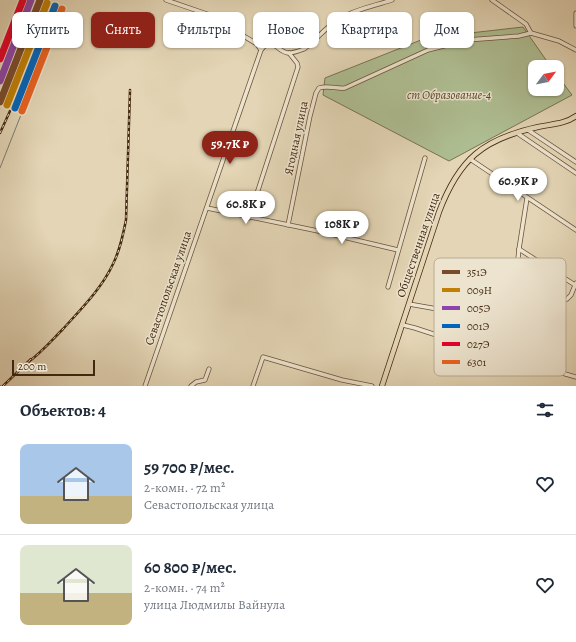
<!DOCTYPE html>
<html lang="ru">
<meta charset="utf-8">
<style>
body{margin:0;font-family:Alegreya,serif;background:#f6f6f7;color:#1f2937;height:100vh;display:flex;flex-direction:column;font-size:15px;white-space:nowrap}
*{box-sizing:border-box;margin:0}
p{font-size:13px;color:#747a83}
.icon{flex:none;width:22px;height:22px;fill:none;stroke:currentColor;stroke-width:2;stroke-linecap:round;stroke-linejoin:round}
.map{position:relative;height:386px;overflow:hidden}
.side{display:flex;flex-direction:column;background:#fff;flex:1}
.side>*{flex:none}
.top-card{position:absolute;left:12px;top:12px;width:552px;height:36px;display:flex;gap:8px}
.needle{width:26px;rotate:58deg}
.fabs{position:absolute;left:528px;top:60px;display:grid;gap:8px}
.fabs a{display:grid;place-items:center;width:36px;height:36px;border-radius:8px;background:#fff;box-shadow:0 1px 3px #0004;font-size:20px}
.scale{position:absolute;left:12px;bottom:10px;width:83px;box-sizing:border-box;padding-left:4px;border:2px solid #43280f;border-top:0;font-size:11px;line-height:14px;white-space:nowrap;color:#43280f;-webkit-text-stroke:3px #ede4cf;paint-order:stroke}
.price{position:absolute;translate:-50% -34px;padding:0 9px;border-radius:14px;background:#fff;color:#222;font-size:13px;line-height:26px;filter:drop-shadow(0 1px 2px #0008)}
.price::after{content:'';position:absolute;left:50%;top:24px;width:12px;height:9px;margin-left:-6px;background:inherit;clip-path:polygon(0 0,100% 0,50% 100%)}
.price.selected{background:#8f2418;color:#fff}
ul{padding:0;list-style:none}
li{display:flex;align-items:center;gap:12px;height:100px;padding:0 20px}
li+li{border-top:1px solid #e0e1e3}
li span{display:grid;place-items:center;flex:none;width:112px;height:80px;border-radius:8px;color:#555}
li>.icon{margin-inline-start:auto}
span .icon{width:48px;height:48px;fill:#fffc;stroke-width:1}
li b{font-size:17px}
h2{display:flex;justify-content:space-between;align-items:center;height:48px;padding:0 20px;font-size:17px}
.tag{padding:0 14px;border-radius:8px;background:#fff;box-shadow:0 1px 3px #0004;font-size:14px;line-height:36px}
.tag.selected{background:#8f2418;color:#fff}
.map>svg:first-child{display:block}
.green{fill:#aebe92;stroke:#787350}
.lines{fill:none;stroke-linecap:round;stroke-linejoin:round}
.stream{stroke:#777d74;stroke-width:1}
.minor-casing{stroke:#6b5338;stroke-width:5}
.major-casing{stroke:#43280f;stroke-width:6}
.minor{stroke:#ede4cf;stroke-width:3.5}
.major{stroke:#e3d5b5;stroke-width:4.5}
.rail-casing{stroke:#43280f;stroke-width:2.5}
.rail{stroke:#ede4cf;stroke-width:1;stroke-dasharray:3;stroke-linecap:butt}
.rail-1-casing{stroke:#ede4cf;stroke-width:10}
.rail-2-casing{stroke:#ede4cf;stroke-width:10}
.rail-3-casing{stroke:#ede4cf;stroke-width:10}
.rail-4-casing{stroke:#ede4cf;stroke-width:10}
.rail-5-casing{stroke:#ede4cf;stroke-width:10}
.rail-6-casing{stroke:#ede4cf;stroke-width:10}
.rail-1{stroke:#7a4b2a;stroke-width:7}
.rail-2{stroke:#c18004;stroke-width:7}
.rail-3{stroke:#8e44ad;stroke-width:7}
.rail-4{stroke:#0065bd;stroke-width:7}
.rail-5{stroke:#e4002b;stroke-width:7}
.rail-6{stroke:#e96221;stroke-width:7}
.labels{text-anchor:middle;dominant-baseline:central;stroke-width:3;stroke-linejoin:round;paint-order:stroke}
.park-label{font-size:12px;font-style:italic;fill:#584629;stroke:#ede4cf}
.street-label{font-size:12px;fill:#43280f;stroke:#ede4cf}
.key{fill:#ede4cf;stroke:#baac95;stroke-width:1}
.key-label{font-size:11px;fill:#43280f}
</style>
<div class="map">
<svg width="576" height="386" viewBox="0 0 576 386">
<rect width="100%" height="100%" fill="#e3d5b5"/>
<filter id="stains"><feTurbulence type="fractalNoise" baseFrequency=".005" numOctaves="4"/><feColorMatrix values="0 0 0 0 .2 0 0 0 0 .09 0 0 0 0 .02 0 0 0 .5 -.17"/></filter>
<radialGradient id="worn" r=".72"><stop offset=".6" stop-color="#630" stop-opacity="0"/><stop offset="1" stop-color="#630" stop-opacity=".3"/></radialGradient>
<!-- green -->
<path class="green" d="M 523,27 L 551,67 L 535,67 L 535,89 L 557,89 L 557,75 L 572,95 L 449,161 L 323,95 L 325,78 L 426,38 Z"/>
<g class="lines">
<!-- stream -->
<g class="stream">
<path d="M 0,168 L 28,97 L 48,0"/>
<path d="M 0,385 L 1,386"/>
</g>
<defs>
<g id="minor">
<path d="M 492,0 L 526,24 L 531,33"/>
<path d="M 576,13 L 576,26"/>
<path d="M 261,50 C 273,34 276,52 288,53 C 293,53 299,51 304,49 C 316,40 326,27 339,19 C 355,9 374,6 392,0"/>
<path d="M 0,55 L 8,38 L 22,0"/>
<path d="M 528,130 L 576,162"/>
<path d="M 517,133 L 576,173"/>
<path d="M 470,159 L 576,230"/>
<path d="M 207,208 L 318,231 L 398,250"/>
<path d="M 249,218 L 298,67 L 297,63 L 289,53"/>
<path d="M 288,225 L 310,116 L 316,93 L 319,88 C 328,85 337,89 345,88 L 428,50 L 467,40 L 519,36 L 531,33 L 559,41 L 576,50"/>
<path d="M 519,249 L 575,285"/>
<path d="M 388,287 L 425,158"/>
<path d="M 409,304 L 443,310 L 506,317 L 567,299 L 571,295 L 576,283"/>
<path d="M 512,316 L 519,249 L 527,198"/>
<path d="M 403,325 L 415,328 L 516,361 L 531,364 L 576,377"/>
<path d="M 145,386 L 261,50 L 257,44 L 207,14 L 166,0"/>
<path d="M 191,386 L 196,382 L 205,380 L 209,369"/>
<path d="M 253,386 L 263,357 L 342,380 L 372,386"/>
</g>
<path id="major" d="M 382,386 L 439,212 C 459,159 483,139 538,127 C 552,124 565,124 576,116"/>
</defs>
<!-- minor casing -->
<use href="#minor" class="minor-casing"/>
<!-- major casing -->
<use href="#major" class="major-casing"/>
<!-- minor -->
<use href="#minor" class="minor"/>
<!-- major -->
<use href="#major" class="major"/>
<defs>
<g id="rail">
<path d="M 34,10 L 38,0"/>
<path d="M 0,133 L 10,111"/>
<path d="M 27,363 C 41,353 51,341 63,329 C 81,309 102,288 113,264 C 120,250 123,235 126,220 L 130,90"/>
<path d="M 3,386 L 31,359"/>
</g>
</defs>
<!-- rail casing -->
<use href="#rail" class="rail-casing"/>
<!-- rail -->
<use href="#rail" class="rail"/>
<defs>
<path id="rail-1" d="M 0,102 L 40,0"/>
<path id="rail-2" d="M 7,105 L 47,3"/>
<path id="rail-3" d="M 0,81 L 31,0"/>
<path id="rail-4" d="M 15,108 L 55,6"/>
<path id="rail-5" d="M 0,59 L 23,0"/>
<path id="rail-6" d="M 22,111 L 62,9"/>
</defs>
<!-- rail-1 casing -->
<use href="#rail-1" class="rail-1-casing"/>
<!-- rail-2 casing -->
<use href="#rail-2" class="rail-2-casing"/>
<!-- rail-3 casing -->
<use href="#rail-3" class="rail-3-casing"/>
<!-- rail-4 casing -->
<use href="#rail-4" class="rail-4-casing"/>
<!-- rail-5 casing -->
<use href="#rail-5" class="rail-5-casing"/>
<!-- rail-6 casing -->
<use href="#rail-6" class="rail-6-casing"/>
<!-- rail-1 -->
<use href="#rail-1" class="rail-1"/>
<!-- rail-2 -->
<use href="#rail-2" class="rail-2"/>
<!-- rail-3 -->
<use href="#rail-3" class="rail-3"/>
<!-- rail-4 -->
<use href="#rail-4" class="rail-4"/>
<!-- rail-5 -->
<use href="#rail-5" class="rail-5"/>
<!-- rail-6 -->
<use href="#rail-6" class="rail-6"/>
</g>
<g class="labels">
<!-- park labels -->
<g class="park-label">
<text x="449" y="95">ст Образование-4</text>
</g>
<!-- street labels -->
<g class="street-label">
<text transform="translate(296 138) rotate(-78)">Ягодная улица</text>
<text transform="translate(418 245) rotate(-71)">Общественная улица</text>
<text transform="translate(168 288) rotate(-71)">Севастопольская улица</text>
</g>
</g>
<!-- legend -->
<rect x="434" y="258" width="132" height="118" rx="6" class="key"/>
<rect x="442" y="270" width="18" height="4" fill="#7a4b2a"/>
<rect x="442" y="288" width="18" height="4" fill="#c18004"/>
<rect x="442" y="306" width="18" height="4" fill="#8e44ad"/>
<rect x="442" y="324" width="18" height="4" fill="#0065bd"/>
<rect x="442" y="342" width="18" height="4" fill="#e4002b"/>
<rect x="442" y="360" width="18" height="4" fill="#e96221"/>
<g class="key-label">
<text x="467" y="276">351Э</text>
<text x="467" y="294">009Н</text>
<text x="467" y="312">005Э</text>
<text x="467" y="330">001Э</text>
<text x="467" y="348">027Э</text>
<text x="467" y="366">6301</text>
</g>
<rect width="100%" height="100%" filter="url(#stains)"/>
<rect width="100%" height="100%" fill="url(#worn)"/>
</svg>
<div class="fabs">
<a><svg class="needle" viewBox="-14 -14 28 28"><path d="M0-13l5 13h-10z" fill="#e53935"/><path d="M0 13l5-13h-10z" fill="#747a83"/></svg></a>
</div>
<div class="scale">200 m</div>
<b class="price selected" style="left:230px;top:165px">59.7K ₽</b>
<b class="price" style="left:518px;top:202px">60.9K ₽</b>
<b class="price" style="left:246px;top:225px">60.8K ₽</b>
<b class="price" style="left:342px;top:245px">108K ₽</b>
<div class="top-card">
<a class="tag">Купить</a>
<a class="tag selected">Снять</a>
<a class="tag">Фильтры</a>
<a class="tag">Новое</a>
<a class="tag">Квартира</a>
<a class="tag">Дом</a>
</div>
</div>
<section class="side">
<h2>Объектов: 4<svg class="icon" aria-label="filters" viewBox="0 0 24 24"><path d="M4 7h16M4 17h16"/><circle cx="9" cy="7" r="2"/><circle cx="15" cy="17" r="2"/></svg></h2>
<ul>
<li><span style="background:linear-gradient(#a9c7e8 65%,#c2b280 0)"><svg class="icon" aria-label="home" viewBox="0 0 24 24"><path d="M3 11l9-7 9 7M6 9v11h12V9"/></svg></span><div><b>59 700 ₽/мес.</b><p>2-комн. · 72 m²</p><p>Севастопольская улица</p></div><svg class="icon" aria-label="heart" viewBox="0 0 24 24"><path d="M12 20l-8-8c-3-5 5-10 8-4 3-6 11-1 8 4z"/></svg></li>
<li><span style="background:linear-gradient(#dfe7d0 60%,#c2b280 0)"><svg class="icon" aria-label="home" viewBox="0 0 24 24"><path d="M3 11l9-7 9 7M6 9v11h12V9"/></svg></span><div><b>60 800 ₽/мес.</b><p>2-комн. · 74 m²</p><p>улица Людмилы Вайнула</p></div><svg class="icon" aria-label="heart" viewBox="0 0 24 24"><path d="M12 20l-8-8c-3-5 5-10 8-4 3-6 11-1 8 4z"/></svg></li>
</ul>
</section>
